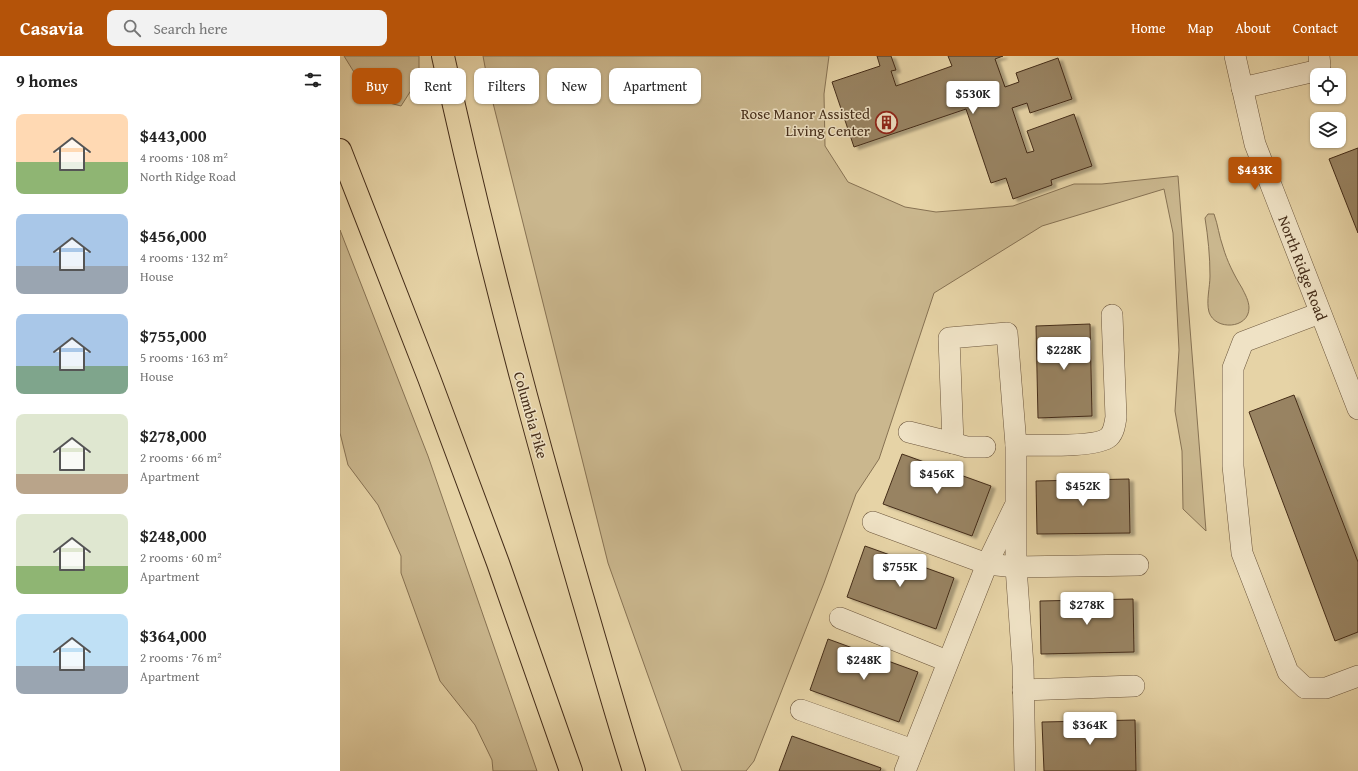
<!DOCTYPE html>
<meta charset="utf-8">
<style>
body{margin:0;font-family:"Gentium Book Plus",serif;background:#f2f2f2;color:#222;height:100vh;display:flex;flex-direction:column;font-size:15px;white-space:nowrap}
*{box-sizing:border-box;margin:0}
p{font-size:13px;color:#767676}
.icon{flex:none;width:22px;height:22px;fill:none;stroke:currentColor;stroke-width:2;stroke-linecap:round;stroke-linejoin:round}
.map{position:relative;flex:1;overflow:hidden}
.drawer{display:flex;flex-direction:column;background:#fff;width:340px}
.drawer>*{flex:none}
.top-card{position:absolute;left:12px;top:12px;width:380px;height:36px;display:flex;gap:8px}
.fabs{position:absolute;left:970px;top:12px;display:grid;gap:8px}
.fabs a{display:grid;place-items:center;width:36px;height:36px;border-radius:8px;background:#fff;box-shadow:0 1px 3px #0004;font-size:20px}
.price{position:absolute;translate:-50% -34px;padding:0 9px;border-radius:4px;background:#fff;color:#222;font-size:13px;line-height:26px;filter:drop-shadow(0 1px 2px #0008)}
.price::after{content:'';position:absolute;left:50%;top:24px;width:12px;height:9px;margin-left:-6px;background:inherit;clip-path:polygon(0 0,100% 0,50% 100%)}
.price.selected{background:#b45309;color:#fff}
ul{padding:0;list-style:none}
li{display:flex;align-items:center;gap:12px;height:100px;padding:0 16px}
li span{display:grid;place-items:center;flex:none;width:112px;height:80px;border-radius:8px;color:#555}
li>.icon{margin-inline-start:auto}
span .icon{width:48px;height:48px;fill:#fffc;stroke-width:1}
li b{font-size:17px}
h2{display:flex;justify-content:space-between;align-items:center;height:48px;padding:0 16px;font-size:17px}
.chip{padding:0 14px;border-radius:8px;background:#fff;box-shadow:0 1px 3px #0004;font-size:14px;line-height:36px}
.chip.selected{background:#b45309;color:#fff}
header{display:flex;align-items:center;gap:24px;box-sizing:border-box;height:56px;padding:0 20px;background:#b45309;color:#fff}
header strong{font-size:19px}
nav{display:flex;gap:22px;margin-inline-start:auto;font-size:14px}
.search{width:280px;height:36px;background:#f2f2f2;display:flex;align-items:center;gap:10px;box-sizing:border-box;padding:0 14px;border-radius:8px;color:#767676;font-size:15px}
main{display:flex;flex:1;min-height:0}
.map>svg:first-child{display:block}
.green{fill:#cab78e;stroke:#877253}
.building{fill:#988362;stroke:#442c18;filter:url(#shadow)}
.lines{fill:none;stroke-linecap:round;stroke-linejoin:round}
.minor-casing{stroke:#6c563c;stroke-width:22}
.highway-casing{stroke:#442c18;stroke-width:24}
.minor{stroke:#efe2c5;stroke-width:21}
.highway{stroke:#e6d3a6;stroke-width:22}
.labels{text-anchor:middle;dominant-baseline:central;stroke-width:3;stroke-linejoin:round;paint-order:stroke}
.poi-label{font-size:15px;fill:#442c18;stroke:#efe2c5;text-anchor:end}
.street-label{font-size:15px;fill:#442c18;stroke:#efe2c5}
</style>
<header>
<strong>Casavia</strong>
<div class="search"><svg class="icon" aria-label="search" viewBox="0 0 24 24"><circle cx="10" cy="10" r="6"/><path d="M15 15l6 6"/></svg>Search here</div>
<nav><a>Home</a><a>Map</a><a>About</a><a>Contact</a></nav>
</header>
<main>
<section class="drawer">
<h2>9 homes<svg class="icon" aria-label="filters" viewBox="0 0 24 24"><path d="M4 7h16M4 17h16"/><circle cx="9" cy="7" r="2"/><circle cx="15" cy="17" r="2"/></svg></h2>
<ul>
<li><span style="background:linear-gradient(#ffd9b3 60%,#8fb573 0)"><svg class="icon" aria-label="home" viewBox="0 0 24 24"><path d="M3 11l9-7 9 7M6 9v11h12V9"/></svg></span><div><b>$443,000</b><p>4 rooms · 108 m²</p><p>North Ridge Road</p></div></li>
<li><span style="background:linear-gradient(#a9c7e8 65%,#9aa5b1 0)"><svg class="icon" aria-label="home" viewBox="0 0 24 24"><path d="M3 11l9-7 9 7M6 9v11h12V9"/></svg></span><div><b>$456,000</b><p>4 rooms · 132 m²</p><p>House</p></div></li>
<li><span style="background:linear-gradient(#a9c7e8 65%,#7fa58c 0)"><svg class="icon" aria-label="home" viewBox="0 0 24 24"><path d="M3 11l9-7 9 7M6 9v11h12V9"/></svg></span><div><b>$755,000</b><p>5 rooms · 163 m²</p><p>House</p></div></li>
<li><span style="background:linear-gradient(#dfe7d0 75%,#b9a48a 0)"><svg class="icon" aria-label="home" viewBox="0 0 24 24"><path d="M3 11l9-7 9 7M6 9v11h12V9"/></svg></span><div><b>$278,000</b><p>2 rooms · 66 m²</p><p>Apartment</p></div></li>
<li><span style="background:linear-gradient(#dfe7d0 65%,#8fb573 0)"><svg class="icon" aria-label="home" viewBox="0 0 24 24"><path d="M3 11l9-7 9 7M6 9v11h12V9"/></svg></span><div><b>$248,000</b><p>2 rooms · 60 m²</p><p>Apartment</p></div></li>
<li><span style="background:linear-gradient(#bfe0f5 65%,#9aa5b1 0)"><svg class="icon" aria-label="home" viewBox="0 0 24 24"><path d="M3 11l9-7 9 7M6 9v11h12V9"/></svg></span><div><b>$364,000</b><p>2 rooms · 76 m²</p><p>Apartment</p></div></li>
</ul>
</section>
<div class="map">
<svg width="1018" height="715" viewBox="0 0 1018 715">
<defs>
<filter id="shadow"><feDropShadow dx="4.5" dy="2.5" stdDeviation="1" flood-color="#0004"/></filter>
</defs>
<rect width="100%" height="100%" fill="#e6d3a6"/>
<filter id="stains"><feTurbulence type="fractalNoise" baseFrequency=".005" numOctaves="4"/><feColorMatrix values="0 0 0 0 .2 0 0 0 0 .09 0 0 0 0 .02 0 0 0 .5 -.17"/></filter>
<radialGradient id="worn" r=".72"><stop offset=".6" stop-color="#630" stop-opacity="0"/><stop offset="1" stop-color="#630" stop-opacity=".3"/></radialGradient>
<!-- green -->
<g class="green">
<path d="M 4,0 L 79,0 L 79,22 L 61,50 L 30,42 Z"/>
<path d="M 143,0 L 489,0 L 484,38 L 485,90 L 508,126 L 565,151 L 596,156 L 673,150 L 734,128 L 762,128 L 838,120 L 866,475 L 843,453 L 842,395 L 835,355 L 839,294 L 833,177 L 824,133 L 702,170 L 594,237 L 539,403 L 516,438 L 484,527 L 414,705 L 406,715 L 342,715 L 268,507 L 148,27 Z"/>
<path d="M 868,158 L 874,158 C 878,169 879,180 883,191 C 887,205 894,219 902,232 C 905,238 909,245 909,252 C 909,273 875,275 869,256 C 866,245 870,231 870,220 C 870,200 868,181 865,162 Z"/>
<path d="M 0,174 L 88,400 L 197,715 L 153,715 L 152,704 L 135,669 L 100,625 L 61,517 L 61,500 L 38,449 L 8,409 L 0,377 Z"/>
</g>
<!-- building -->
<g class="building">
<path d="M 537,0 L 551,0 L 556,14 L 551,15 L 556,30 L 612,10 L 608,0 L 663,0 L 655,3 L 665,31 L 679,26 L 676,17 L 718,2 L 732,43 L 690,57 L 687,47 L 672,52 L 687,97 L 694,95 L 687,75 L 734,58 L 752,110 L 711,124 L 712,129 L 673,143 L 666,122 L 651,127 L 626,53 L 514,91 L 492,26 L 540,10 Z"/>
<path d="M 1018,92 L 1018,177 L 989,103 Z"/>
<path d="M 750,268 L 752,360 L 698,362 L 696,270 Z"/>
<path d="M 954,339 L 1018,506 L 1018,576 L 995,585 L 909,356 Z"/>
<path d="M 562,398 L 651,430 L 632,480 L 543,448 Z"/>
<path d="M 789,423 L 790,477 L 697,478 L 696,425 Z"/>
<path d="M 525,490 L 614,522 L 596,573 L 507,541 Z"/>
<path d="M 793,543 L 794,596 L 701,598 L 700,545 Z"/>
<path d="M 488,583 L 578,616 L 559,666 L 470,634 Z"/>
<path d="M 795,664 L 796,715 L 704,715 L 702,666 Z"/>
<path d="M 452,680 L 541,712 L 540,715 L 439,715 Z"/>
</g>
<g class="lines">
<defs>
<g id="minor">
<path d="M 895,0 L 915,88 L 1018,353"/>
<path d="M 902,32 L 975,15 L 980,10 L 979,0"/>
<path d="M 980,257 L 903,286 L 893,312 L 893,410 L 902,497 L 948,616 L 965,632 L 986,632 L 1018,620"/>
<path d="M 569,376 L 613,387 L 609,282 L 667,277 L 676,389 L 676,511 L 683,610 L 685,715"/>
<path d="M 613,387 L 627,391 L 645,391"/>
<path d="M 676,389 C 694,389 757,392 769,381 C 774,376 775,368 776,361 L 772,259"/>
<path d="M 533,466 L 647,508 L 676,511 L 798,509"/>
<path d="M 500,562 L 607,605"/>
<path d="M 683,634 L 794,630"/>
<path d="M 461,654 L 573,694"/>
<path d="M 565,715 L 647,508 L 674,452"/>
</g>
<g id="highway">
<path d="M 103,0 C 142,179 189,357 240,533 C 258,594 275,655 294,715"/>
<path d="M 0,94 L 89,322 L 158,507 L 231,715"/>
</g>
</defs>
<!-- minor casing -->
<use href="#minor" class="minor-casing"/>
<!-- highway casing -->
<use href="#highway" class="highway-casing"/>
<!-- minor -->
<use href="#minor" class="minor"/>
<!-- highway -->
<use href="#highway" class="highway"/>
</g>
<!-- icons -->
<defs>
<symbol id="building-ring" viewBox="-11 -11 22 22"><circle r="9.5" fill="#efe2c5" stroke="#8f2418" stroke-width="1.5"/><path d="M-4-6H4V6H1V3H-1V6H-4ZM-2.5-4.3h1.7v1.8h-1.7ZM.8-4.3h1.7v1.8H.8ZM-2.5-1h1.7V.8h-1.7ZM.8-1h1.7V.8H.8Z" fill="#8f2418"/></symbol>
</defs>
<g fill-rule="evenodd">
<use href="#building-ring" x="534" y="54" width="25" height="25"/>
</g>
<g class="labels">
<!-- poi labels -->
<g class="poi-label">
<text x="530" y="57">Rose Manor Assisted<tspan x="530" dy="17">Living Center</tspan></text>
</g>
<!-- street labels -->
<g class="street-label">
<text transform="translate(963 212) rotate(69)">North Ridge Road</text>
<text transform="translate(191 359) rotate(74)">Columbia Pike</text>
</g>
</g>
<rect width="100%" height="100%" filter="url(#stains)"/>
<rect width="100%" height="100%" fill="url(#worn)"/>
</svg>
<div class="fabs">
<a><svg class="icon" aria-label="locate" viewBox="0 0 24 24"><circle cx="12" cy="12" r="6"/><path d="M12 2v4M12 18v4M2 12h4M18 12h4"/></svg></a>
<a><svg class="icon" aria-label="layers" viewBox="0 0 24 24"><path d="M12 4l9 5-9 5-9-5zM3 14l9 5 9-5"/></svg></a>
</div>
<b class="price" style="left:633px;top:59px">$530K</b>
<b class="price selected" style="left:915px;top:135px">$443K</b>
<b class="price" style="left:724px;top:315px">$228K</b>
<b class="price" style="left:597px;top:439px">$456K</b>
<b class="price" style="left:743px;top:451px">$452K</b>
<b class="price" style="left:560px;top:532px">$755K</b>
<b class="price" style="left:747px;top:570px">$278K</b>
<b class="price" style="left:524px;top:625px">$248K</b>
<b class="price" style="left:750px;top:690px">$364K</b>
<div class="top-card">
<a class="chip selected">Buy</a>
<a class="chip">Rent</a>
<a class="chip">Filters</a>
<a class="chip">New</a>
<a class="chip">Apartment</a>
</div>
</div>
</main>
